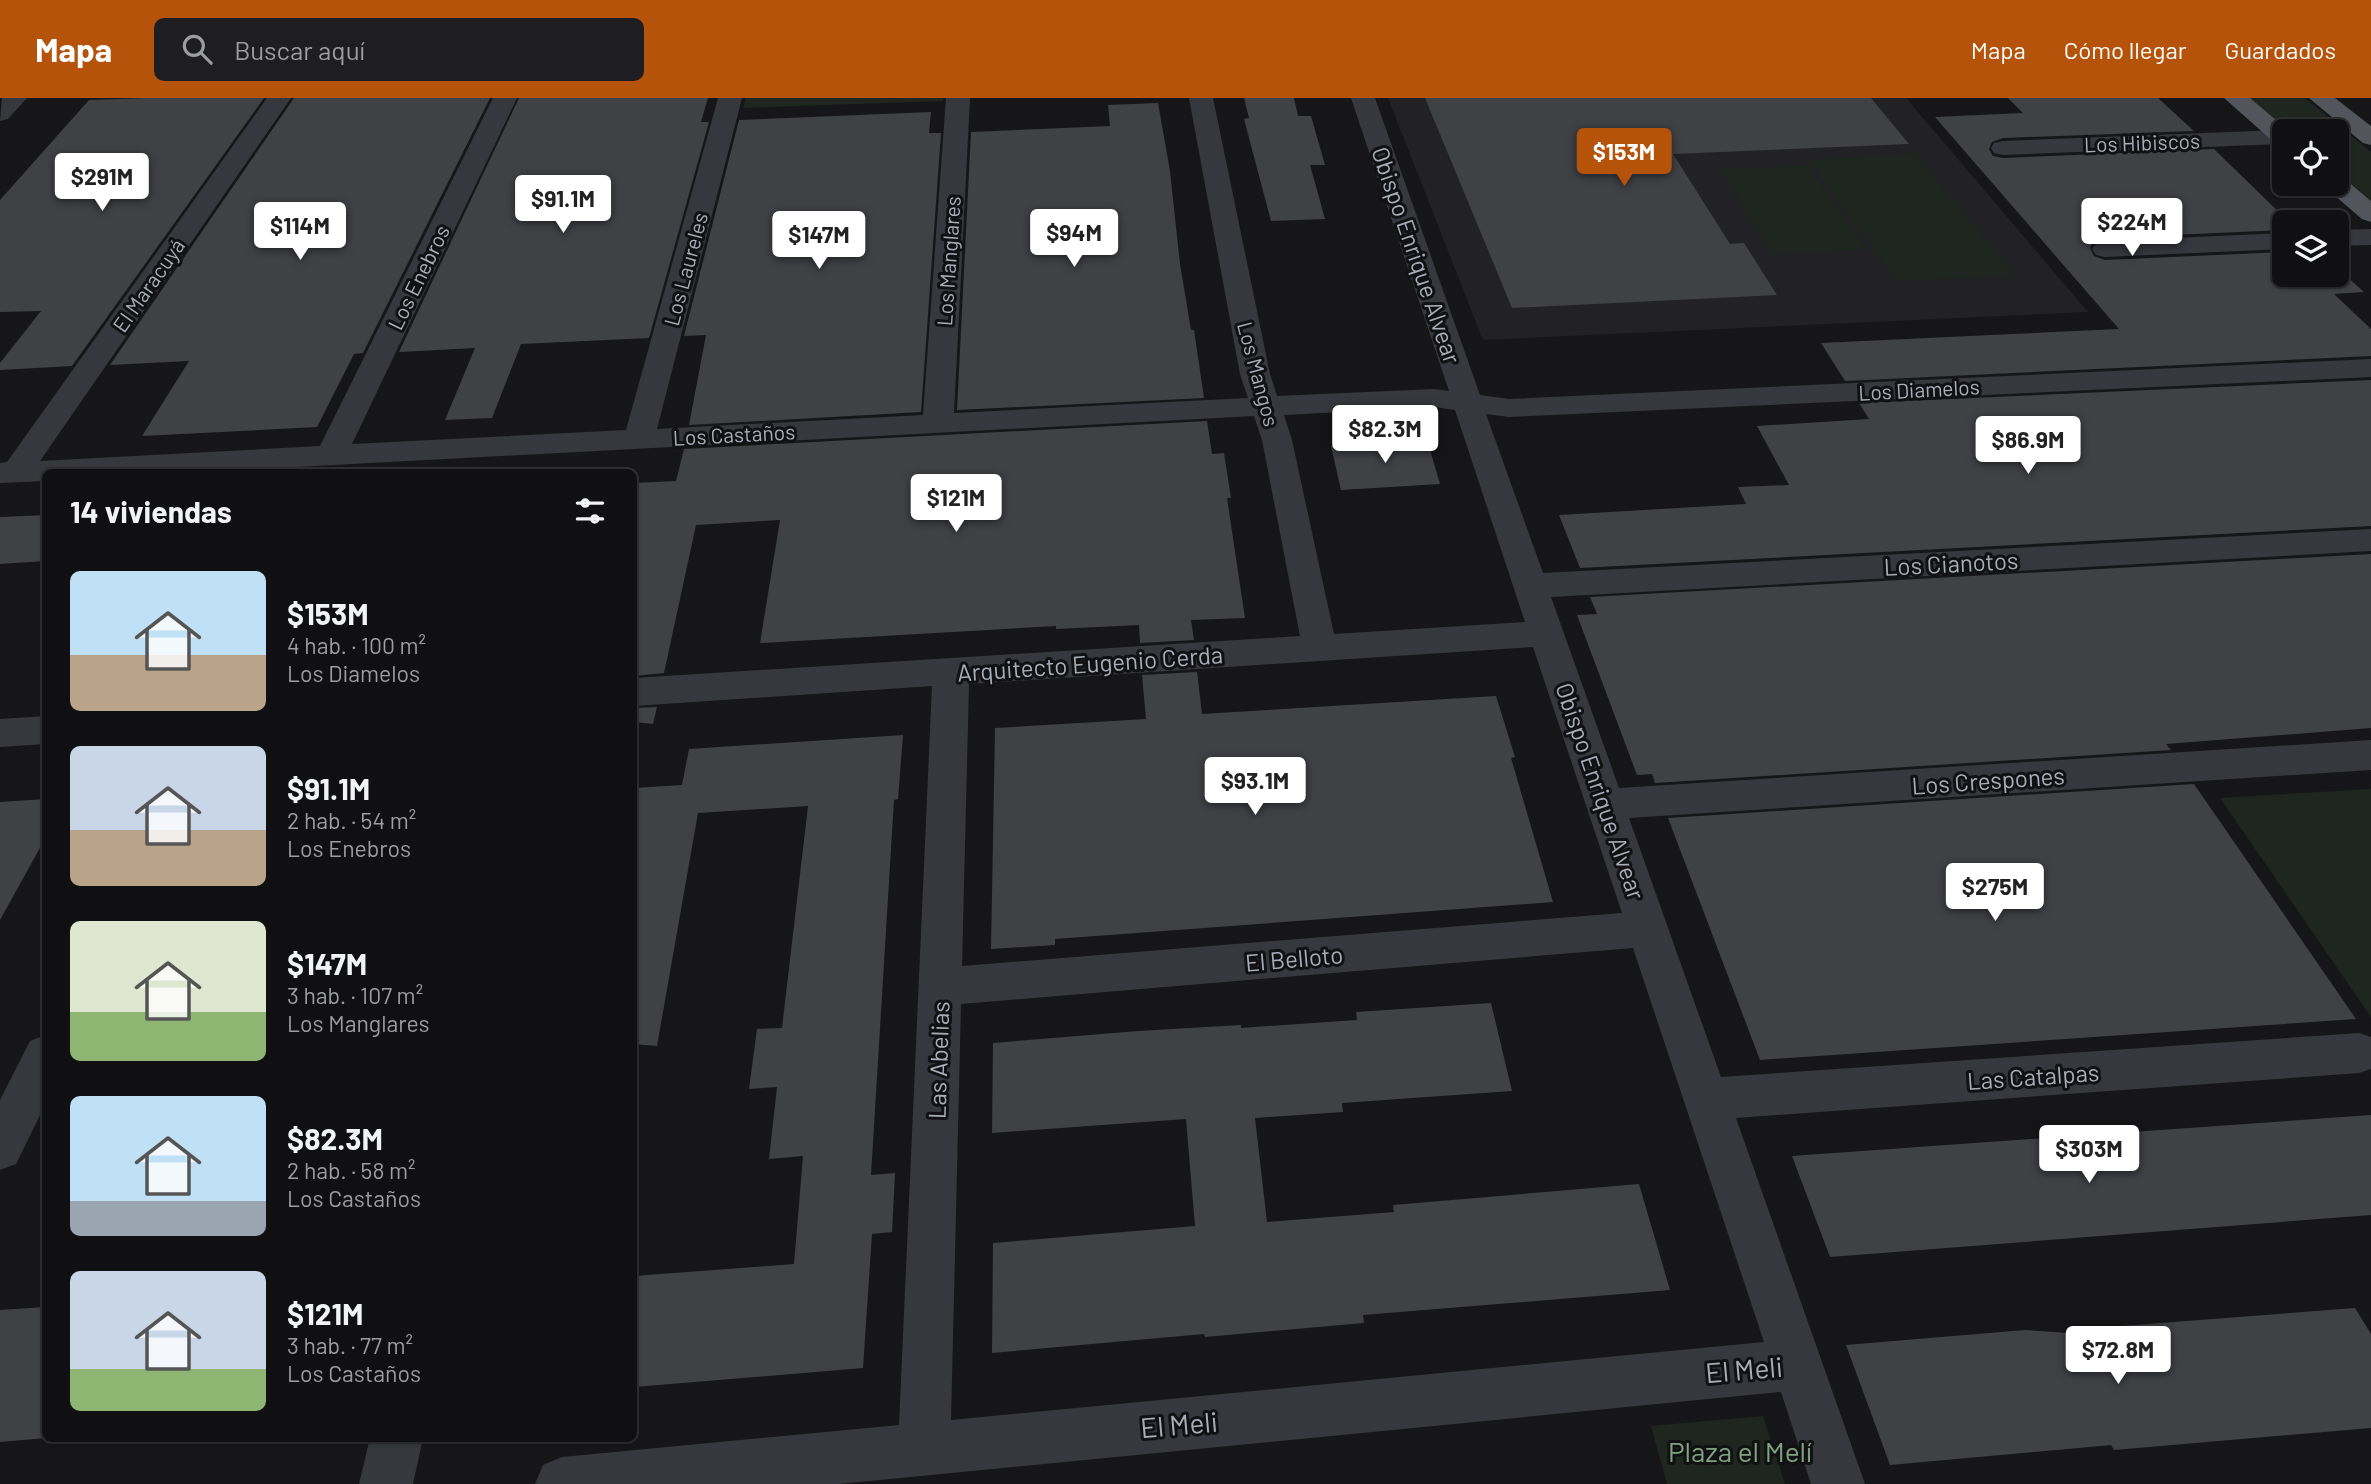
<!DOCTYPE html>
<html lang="es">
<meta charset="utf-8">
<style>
body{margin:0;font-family:Barlow,sans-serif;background:#1e1e20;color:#f1f3f6;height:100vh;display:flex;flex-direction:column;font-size:26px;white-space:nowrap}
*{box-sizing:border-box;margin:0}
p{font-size:23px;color:#9c9d9f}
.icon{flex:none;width:38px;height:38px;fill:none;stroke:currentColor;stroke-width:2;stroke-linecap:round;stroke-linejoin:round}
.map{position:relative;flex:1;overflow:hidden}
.sheet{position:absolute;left:42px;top:371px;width:595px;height:973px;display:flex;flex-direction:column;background:#101012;border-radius:10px;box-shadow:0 2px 5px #0004,0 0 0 2px #303032}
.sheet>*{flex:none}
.controls{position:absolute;left:2272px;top:21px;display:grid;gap:14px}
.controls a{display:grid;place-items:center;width:77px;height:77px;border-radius:10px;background:#101012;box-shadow:0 2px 5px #0004,0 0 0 2px #303032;font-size:35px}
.price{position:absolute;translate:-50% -60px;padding:0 16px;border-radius:7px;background:#fff;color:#222;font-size:23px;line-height:46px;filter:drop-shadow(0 2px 4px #0008)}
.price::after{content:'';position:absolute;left:50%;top:42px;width:21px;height:16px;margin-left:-10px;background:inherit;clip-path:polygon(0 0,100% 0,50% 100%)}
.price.current{background:#b45309;color:#fff}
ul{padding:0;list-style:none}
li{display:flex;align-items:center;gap:21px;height:175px;padding:0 28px}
li span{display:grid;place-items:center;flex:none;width:196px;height:140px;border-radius:10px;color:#555}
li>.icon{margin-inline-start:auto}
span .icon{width:84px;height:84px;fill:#fffc;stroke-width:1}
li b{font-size:30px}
h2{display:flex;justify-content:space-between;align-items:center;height:84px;padding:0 28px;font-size:30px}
header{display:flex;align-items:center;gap:42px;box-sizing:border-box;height:98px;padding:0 35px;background:#b45309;color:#fff}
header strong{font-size:33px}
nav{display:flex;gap:38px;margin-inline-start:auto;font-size:24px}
.search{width:490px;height:63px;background:#1e1e20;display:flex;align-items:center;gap:18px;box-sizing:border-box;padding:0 24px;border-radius:10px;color:#9c9d9f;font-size:26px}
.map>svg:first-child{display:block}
.built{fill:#222225}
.green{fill:#1e261f}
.building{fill:#404145}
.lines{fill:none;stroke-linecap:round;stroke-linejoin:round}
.minor{fill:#37383d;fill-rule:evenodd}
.major{fill:#53555c;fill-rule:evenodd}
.labels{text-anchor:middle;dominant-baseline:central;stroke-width:6;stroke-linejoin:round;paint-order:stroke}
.far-street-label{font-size:21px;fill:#a8adb8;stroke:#111113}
.street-label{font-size:24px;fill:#a8adb8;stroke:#111113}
.near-street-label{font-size:28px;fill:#a8adb8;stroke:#111113}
.near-park-label{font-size:28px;fill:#7fa381;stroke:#111113}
</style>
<header>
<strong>Mapa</strong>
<div class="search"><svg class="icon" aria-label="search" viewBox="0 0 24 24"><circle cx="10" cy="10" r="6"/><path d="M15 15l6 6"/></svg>Buscar aquí</div>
<nav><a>Mapa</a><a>Cómo llegar</a><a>Guardados</a></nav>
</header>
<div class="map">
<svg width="2371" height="1386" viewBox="0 0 2371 1386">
<rect width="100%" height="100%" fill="#161618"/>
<!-- built -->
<path class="built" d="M 1388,0 L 1906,0 L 2088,214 L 1483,242 Z"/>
<!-- green -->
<g class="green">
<path d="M 746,0 L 943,0 L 943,3 L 743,10 Z"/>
<path d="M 2249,0 L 2305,0 L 2371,54 L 2371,102 L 2336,73 L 2336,33 L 2289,33 Z"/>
<path d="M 1915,57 L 2015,177 L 1897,183 L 1808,62 Z"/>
<path d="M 1807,68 L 1867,151 L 1773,155 L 1720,71 Z"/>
<path d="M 2371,691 L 2371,919 L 2220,700 Z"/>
<path d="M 1763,1318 L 1785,1386 L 1667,1386 L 1651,1328 Z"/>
</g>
<!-- building -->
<g class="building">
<path d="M 147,0 L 264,0 L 72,268 L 0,272 L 0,265 L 41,213 L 0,214 L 0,102 L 89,2 Z"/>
<path d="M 294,0 L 490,0 L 363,255 L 354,256 L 317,329 L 142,338 L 189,263 L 110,267 Z"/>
<path d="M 519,0 L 708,0 L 701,24 L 709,24 L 649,240 L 521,246 L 492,320 L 445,322 L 475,250 L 399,254 Z"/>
<path d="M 1244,0 L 1294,0 L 1298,18 L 1311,18 L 1325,67 L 1310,67 L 1325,121 L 1271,123 L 1244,21 L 1249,20 Z"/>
<path d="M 1425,0 L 1871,0 L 1909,46 L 1673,56 L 1730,146 L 1744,145 L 1777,197 L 1512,210 Z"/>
<path d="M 2008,0 L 2158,0 L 2194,33 L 2003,40 L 1992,44 L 1989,51 L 1993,58 L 2003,60 L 2214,51 L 2289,124 L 2284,124 L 2284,132 L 2104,140 L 2095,142 L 2090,150 L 2094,158 L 2105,162 L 2284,154 L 2284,177 L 2336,177 L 2336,169 L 2364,194 L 2334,196 L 2371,231 L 2371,258 L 1845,283 L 1821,245 L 2119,231 L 1935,19 L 2023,15 Z"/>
<path d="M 1158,5 L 1170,73 L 1180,166 L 1191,232 L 1194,232 L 1204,300 L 957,312 L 971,34 L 1110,28 L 1108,7 Z"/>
<path d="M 931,14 L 929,35 L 941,35 L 921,314 L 689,327 L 706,237 L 684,238 L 739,22 Z"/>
<path d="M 2371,282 L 2371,428 L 1580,470 L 1559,417 L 1746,406 L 1738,389 L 1789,387 L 1757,328 L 1869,321 L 1859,305 Z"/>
<path d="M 1207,323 L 1212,356 L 1224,355 L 1231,400 L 1227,400 L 1245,520 L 1191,522 L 1194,542 L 1140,545 L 1139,527 L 1056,531 L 1056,528 L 760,545 L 780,422 L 696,427 L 664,575 L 634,578 L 634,385 L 676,383 L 684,351 Z"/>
<path d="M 1427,342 L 1440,386 L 1341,392 L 1331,348 Z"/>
<path d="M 46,417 L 46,463 L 0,466 L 0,419 Z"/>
<path d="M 2371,456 L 2371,630 L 2166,646 L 2171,652 L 1655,685 L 1652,676 L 1637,677 L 1577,517 L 1597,516 L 1590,499 Z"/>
<path d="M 1197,574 L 1202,616 L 1496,598 L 1515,659 L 1511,660 L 1553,804 L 1055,841 L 1055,847 L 991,851 L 995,630 L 1146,621 L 1142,577 Z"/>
<path d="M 657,609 L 653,626 L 634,624 L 634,610 Z"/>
<path d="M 903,637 L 898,701 L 894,702 L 871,1077 L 895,1075 L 892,1134 L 872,1136 L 863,1270 L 634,1289 L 634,1178 L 794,1166 L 803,1058 L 769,1061 L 777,989 L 749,991 L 757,931 L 782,930 L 808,708 L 698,715 L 657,948 L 634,946 L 634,690 L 682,687 L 689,651 Z"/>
<path d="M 2194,686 L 2356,921 L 1760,962 L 1668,720 Z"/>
<path d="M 46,701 L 46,739 L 0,822 L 0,704 Z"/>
<path d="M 1491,905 L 1512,993 L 1342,1005 L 1343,1014 L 1255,1020 L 1267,1124 L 1394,1114 L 1393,1107 L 1639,1086 L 1670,1192 L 1363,1217 L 1364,1225 L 1205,1239 L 1204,1236 L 992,1255 L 993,1145 L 1195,1128 L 1186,1021 L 992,1035 L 993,945 L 1138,933 L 1241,927 L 1241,930 L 1357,922 L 1356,914 Z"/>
<path d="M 2371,1017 L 2371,1117 L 1830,1159 L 1792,1058 Z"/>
<path d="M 46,1209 L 46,1340 L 0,1344 L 0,1212 Z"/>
<path d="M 2355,1210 L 2371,1236 L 2371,1330 L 2114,1352 L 2111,1347 L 1890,1367 L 1846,1247 L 2025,1232 L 2126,1239 L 2121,1228 Z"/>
</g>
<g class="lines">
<!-- minor -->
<g class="minor">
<path d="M 2,0 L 27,0 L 8,21 L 0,23 Z"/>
<path d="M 267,0 L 291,0 L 40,363 L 320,348 L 493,0 L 517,0 L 352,346 L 626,332 L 718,0 L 742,0 L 657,331 L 923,317 L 946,0 L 970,0 L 954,315 L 1248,300 L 1240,276 L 1189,0 L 1213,0 L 1270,276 L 1277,298 L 1434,291 L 1449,293 L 1351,0 L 1375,0 L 1480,297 L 1509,301 L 2371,261 L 2371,279 L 1509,319 L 1486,316 L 1543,475 L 2371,431 L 2371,453 L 1551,499 L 1619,690 L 2371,642 L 2371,672 L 1629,720 L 1721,979 L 2359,935 L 2371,939 L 2371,971 L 2359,975 L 1736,1020 L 1865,1386 L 1811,1386 L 1781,1294 L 839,1386 L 535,1386 L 543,1367 L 562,1359 L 899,1327 L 932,588 L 634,608 L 634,580 L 1300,538 L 1262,342 L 1254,318 L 201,374 L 46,374 L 46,383 L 0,385 L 0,365 L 7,364 ZM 1434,309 L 1455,312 L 1525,524 L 1334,536 L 1292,342 L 1284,317 ZM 1533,549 L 1622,815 L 962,868 L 969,586 ZM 1633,850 L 1764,1244 L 951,1322 L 961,906 Z"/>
<path d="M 2281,32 L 2287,33 L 2284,33 L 2284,46 L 2281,46 L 2003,57 L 1994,55 L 1991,50 L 1994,45 L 2003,43 Z"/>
<path d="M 2371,131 L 2371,147 L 2336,148 L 2336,132 Z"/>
<path d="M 2284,135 L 2284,151 L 2105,159 L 2096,157 L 2092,151 L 2096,145 L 2105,143 Z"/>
<path d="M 46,618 L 46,646 L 0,649 L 0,621 Z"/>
<path d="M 46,937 L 46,1005 L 16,1066 L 0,1072 L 0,1002 L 30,943 Z"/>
<path d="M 370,1340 L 423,1340 L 413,1386 L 359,1386 Z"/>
</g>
<!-- major -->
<g class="major">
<path d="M 2224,0 L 2250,0 L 2289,33 L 2284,33 L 2284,48 L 2276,46 Z"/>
<path d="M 2309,0 L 2335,0 L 2371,28 L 2371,47 L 2363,45 Z"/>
<path d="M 2336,79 L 2345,81 L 2371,103 L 2371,124 L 2362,121 L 2327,91 L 2324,86 L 2336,86 Z"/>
</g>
</g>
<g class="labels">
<!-- far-street labels -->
<g class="far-street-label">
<text transform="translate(2142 44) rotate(-2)">Los Hibiscos</text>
<text transform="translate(948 163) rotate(-86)">Los Manglares</text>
<text transform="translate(685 171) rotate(-75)">Los Laureles</text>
<text transform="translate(418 179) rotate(-64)">Los Enebros</text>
<text transform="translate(148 187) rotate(-55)">El Maracuyá</text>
<text transform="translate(1259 276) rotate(75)">Los Mangos</text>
<text transform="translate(1919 291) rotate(-3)">Los Diamelos</text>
<text transform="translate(734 336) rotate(-3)">Los Castaños</text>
</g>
<!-- street labels -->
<g class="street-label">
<text transform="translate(1417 157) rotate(71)">Obispo Enrique Alvear</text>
<text transform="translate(1951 465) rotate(-3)">Los Cianotos</text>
<text transform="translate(1090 565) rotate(-4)">Arquitecto Eugenio Cerda</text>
<text transform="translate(1988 682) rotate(-4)">Los Crespones</text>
<text transform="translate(1601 693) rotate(71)">Obispo Enrique Alvear</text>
<text transform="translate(1294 860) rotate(-5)">El Belloto</text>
<text transform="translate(938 962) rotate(-88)">Las Abelias</text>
<text transform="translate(2033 978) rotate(-4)">Las Catalpas</text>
</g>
<!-- near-street labels -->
<g class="near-street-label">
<text transform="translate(1744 1271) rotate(-5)">El Meli</text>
<text transform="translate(1179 1326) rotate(-5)">El Meli</text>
</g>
<!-- near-park labels -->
<g class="near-park-label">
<text x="1740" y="1353">Plaza el Melí</text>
</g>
</g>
</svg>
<div class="controls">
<a><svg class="icon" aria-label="locate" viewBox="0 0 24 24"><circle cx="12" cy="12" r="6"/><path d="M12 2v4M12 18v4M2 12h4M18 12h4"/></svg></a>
<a><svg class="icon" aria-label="layers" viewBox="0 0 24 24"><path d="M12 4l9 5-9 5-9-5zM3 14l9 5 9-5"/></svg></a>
</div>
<b class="price current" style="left:1624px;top:90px">$153M</b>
<b class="price" style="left:102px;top:115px">$291M</b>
<b class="price" style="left:563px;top:137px">$91.1M</b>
<b class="price" style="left:2132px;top:160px">$224M</b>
<b class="price" style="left:300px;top:164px">$114M</b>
<b class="price" style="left:1074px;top:171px">$94M</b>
<b class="price" style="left:819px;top:173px">$147M</b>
<b class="price" style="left:1385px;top:367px">$82.3M</b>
<b class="price" style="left:2028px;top:378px">$86.9M</b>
<b class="price" style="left:956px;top:436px">$121M</b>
<b class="price" style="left:1255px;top:719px">$93.1M</b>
<b class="price" style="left:1995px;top:825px">$275M</b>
<b class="price" style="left:2089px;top:1087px">$303M</b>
<b class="price" style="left:2118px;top:1288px">$72.8M</b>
<section class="sheet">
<h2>14 viviendas<svg class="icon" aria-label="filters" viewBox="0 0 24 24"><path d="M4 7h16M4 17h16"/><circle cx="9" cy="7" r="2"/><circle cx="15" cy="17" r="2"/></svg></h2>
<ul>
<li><span style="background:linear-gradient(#bfe0f5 60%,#b9a48a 0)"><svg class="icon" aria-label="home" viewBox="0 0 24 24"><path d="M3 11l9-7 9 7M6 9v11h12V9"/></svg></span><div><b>$153M</b><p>4 hab. · 100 m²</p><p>Los Diamelos</p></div></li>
<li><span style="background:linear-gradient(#c9d6e8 60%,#b9a48a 0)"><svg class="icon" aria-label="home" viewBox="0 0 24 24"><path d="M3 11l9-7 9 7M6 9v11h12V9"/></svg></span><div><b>$91.1M</b><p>2 hab. · 54 m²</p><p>Los Enebros</p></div></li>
<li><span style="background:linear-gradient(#dfe7d0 65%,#8fb573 0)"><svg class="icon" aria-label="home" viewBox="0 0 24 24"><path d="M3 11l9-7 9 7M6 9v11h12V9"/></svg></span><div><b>$147M</b><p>3 hab. · 107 m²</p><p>Los Manglares</p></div></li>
<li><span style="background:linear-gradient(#bfe0f5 75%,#9aa5b1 0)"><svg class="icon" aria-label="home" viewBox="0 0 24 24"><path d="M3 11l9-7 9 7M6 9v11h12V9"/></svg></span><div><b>$82.3M</b><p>2 hab. · 58 m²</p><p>Los Castaños</p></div></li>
<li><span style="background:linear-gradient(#c9d6e8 70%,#8fb573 0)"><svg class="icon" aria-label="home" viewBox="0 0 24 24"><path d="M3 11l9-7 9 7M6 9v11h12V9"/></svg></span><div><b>$121M</b><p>3 hab. · 77 m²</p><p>Los Castaños</p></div></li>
</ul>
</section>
</div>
